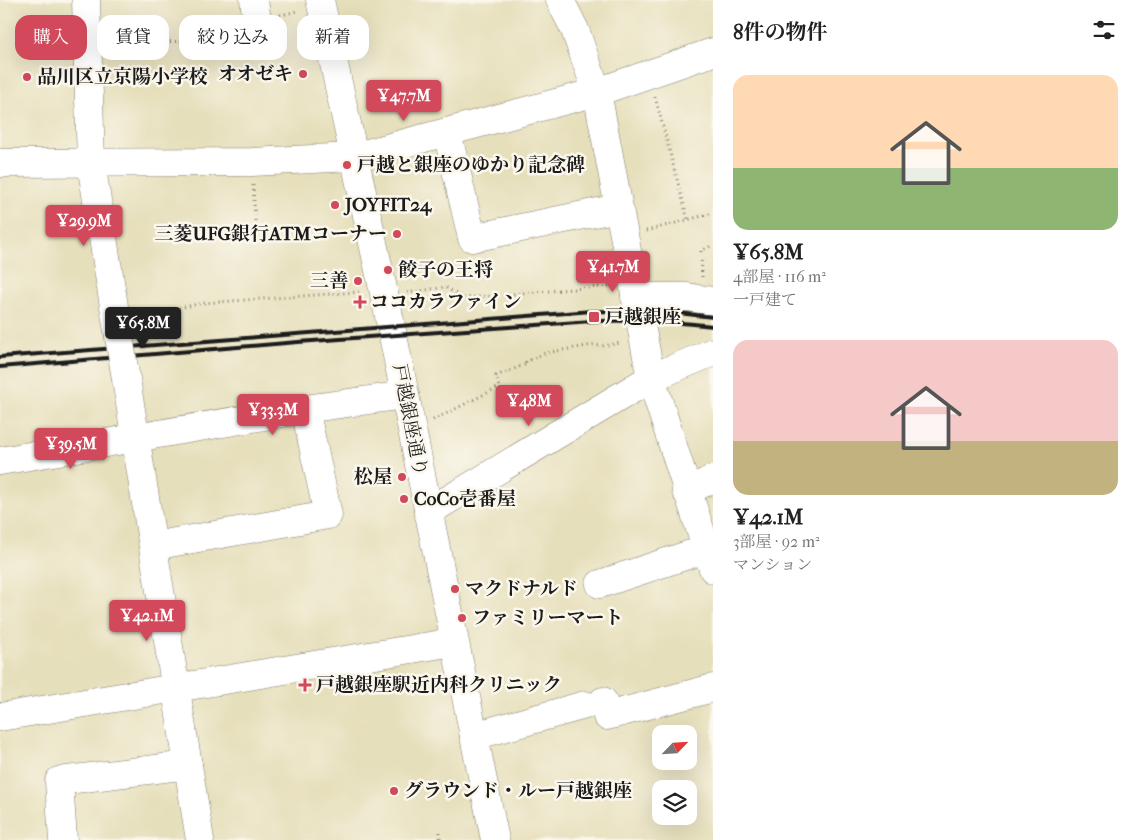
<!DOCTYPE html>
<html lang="ja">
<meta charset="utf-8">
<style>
body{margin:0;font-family:"IM FELL French Canon","Noto Serif JP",serif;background:#f6f6f6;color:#222;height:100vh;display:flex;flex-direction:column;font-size:19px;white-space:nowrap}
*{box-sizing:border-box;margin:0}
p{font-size:16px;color:#767676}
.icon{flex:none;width:28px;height:28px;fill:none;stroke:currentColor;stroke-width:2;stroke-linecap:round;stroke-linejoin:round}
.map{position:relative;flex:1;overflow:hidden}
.drawer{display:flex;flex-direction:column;background:#fff;width:425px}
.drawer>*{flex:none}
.top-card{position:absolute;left:15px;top:15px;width:475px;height:45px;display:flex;gap:10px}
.needle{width:32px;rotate:65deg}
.buttons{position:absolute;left:652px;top:725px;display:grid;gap:10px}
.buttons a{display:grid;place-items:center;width:45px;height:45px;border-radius:10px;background:#fff;box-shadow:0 5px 20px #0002;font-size:25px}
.price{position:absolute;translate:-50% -42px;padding:0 11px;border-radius:5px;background:#d1495b;color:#fff;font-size:16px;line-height:32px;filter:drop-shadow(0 1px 2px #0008)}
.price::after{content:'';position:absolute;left:50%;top:30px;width:15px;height:11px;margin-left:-8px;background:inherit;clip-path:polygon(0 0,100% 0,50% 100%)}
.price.current{background:#222;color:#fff}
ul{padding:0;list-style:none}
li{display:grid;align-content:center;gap:10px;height:265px;padding:0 20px}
li span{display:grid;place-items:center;height:155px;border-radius:15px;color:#555}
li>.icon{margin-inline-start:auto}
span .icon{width:90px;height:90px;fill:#fffc;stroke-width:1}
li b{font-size:21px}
h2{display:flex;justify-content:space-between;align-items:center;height:60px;padding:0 20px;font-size:21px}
.tag{padding:0 18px;border-radius:15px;background:#fff;box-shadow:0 5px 20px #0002;font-size:18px;line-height:45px}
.tag.current{background:#d1495b;color:#fff}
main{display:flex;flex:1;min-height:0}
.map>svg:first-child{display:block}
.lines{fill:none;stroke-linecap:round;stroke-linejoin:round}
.minor-casing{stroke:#817e6c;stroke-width:29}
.path{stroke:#817e6c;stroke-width:3;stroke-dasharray:1 4;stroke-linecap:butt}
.minor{stroke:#fff;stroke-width:28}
.rail{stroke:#1c1c1c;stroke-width:4}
.minor-bridge-casing{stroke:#817e6c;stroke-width:29;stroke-linecap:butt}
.minor-bridge{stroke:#fff;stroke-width:28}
.poi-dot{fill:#d1495b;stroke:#fbf7ec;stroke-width:2}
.labels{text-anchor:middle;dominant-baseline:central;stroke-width:5;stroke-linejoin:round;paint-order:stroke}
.poi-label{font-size:19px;font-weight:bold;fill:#1c1c1c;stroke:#fbf7ec;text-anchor:start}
.street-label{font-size:19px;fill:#1c1c1c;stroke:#fbf7ec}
</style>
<main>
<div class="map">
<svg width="713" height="840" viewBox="0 0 713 840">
<rect width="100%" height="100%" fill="#fbf7ec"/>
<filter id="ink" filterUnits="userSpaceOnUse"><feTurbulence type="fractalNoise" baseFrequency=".02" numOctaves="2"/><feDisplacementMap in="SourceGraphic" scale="10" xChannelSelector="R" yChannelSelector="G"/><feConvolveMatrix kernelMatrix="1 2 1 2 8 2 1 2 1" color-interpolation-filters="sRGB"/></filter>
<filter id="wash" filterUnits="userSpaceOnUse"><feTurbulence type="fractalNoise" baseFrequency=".0096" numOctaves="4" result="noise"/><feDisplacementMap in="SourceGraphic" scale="20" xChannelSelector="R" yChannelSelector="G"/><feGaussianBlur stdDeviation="1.12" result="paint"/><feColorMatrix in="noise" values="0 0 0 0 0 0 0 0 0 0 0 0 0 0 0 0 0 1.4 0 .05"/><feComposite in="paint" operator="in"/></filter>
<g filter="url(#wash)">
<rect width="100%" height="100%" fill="#e6dfbb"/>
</g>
<g filter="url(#ink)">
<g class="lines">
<defs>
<g id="minor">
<path d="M 86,0 L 91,163 L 117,325"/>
<path d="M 254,0 L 257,20"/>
<path d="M 320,0 L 389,316 L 495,840"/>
<path d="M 560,0 L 575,30 L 597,92 L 651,378 L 713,569"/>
<path d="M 447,132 L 472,238 L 618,208"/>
<path d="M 0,163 L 252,162 L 353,157 L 597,92 L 713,52"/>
<path d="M 635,297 L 687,297 L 713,301"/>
<path d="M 126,379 L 200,840"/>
<path d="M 0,461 L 305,409 L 405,395"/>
<path d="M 686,491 L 713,479"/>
<path d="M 428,512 L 651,378 L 713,352"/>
<path d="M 153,546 L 328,515 L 305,409"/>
<path d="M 600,584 L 706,549"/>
<path d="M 603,701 L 607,716 L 713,688"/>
<path d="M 0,717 L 454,642"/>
<path d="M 474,736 L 585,705"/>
<path d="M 63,840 L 59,781 L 188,765"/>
</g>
</defs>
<!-- minor casing -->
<use href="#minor" class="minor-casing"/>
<!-- path -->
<g class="path">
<path d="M 280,15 L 298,11"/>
<path d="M 110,40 L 192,42"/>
<path d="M 655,97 L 688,220"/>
<path d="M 253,185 L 256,237"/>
<path d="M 646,231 L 713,213"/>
<path d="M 702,277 L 701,251 L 713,245"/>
<path d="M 407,293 L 445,287 L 463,298 L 610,286"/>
<path d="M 140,316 L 203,303 L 359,292"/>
<path d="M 433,420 L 499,387 L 496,376 L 527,364 L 526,362 L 545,353 L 593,345 L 602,346 L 621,343"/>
<path d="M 440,832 L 440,840"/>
</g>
<!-- minor -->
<use href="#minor" class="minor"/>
<!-- rail -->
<g class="rail">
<path d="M 0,357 L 592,311 L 669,312 L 713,317"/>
<path d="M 0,367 L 298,342 L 592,321 C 633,320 673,321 713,326"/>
</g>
<defs>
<path id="minor-bridge" d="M 117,325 L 126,379"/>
</defs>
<!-- minor-bridge casing -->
<use href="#minor-bridge" class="minor-bridge-casing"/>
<!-- minor-bridge -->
<use href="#minor-bridge" class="minor-bridge"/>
</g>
</g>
<!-- markers -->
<g class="poi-dot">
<circle cx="303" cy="74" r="5"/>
<circle cx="27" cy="77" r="5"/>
<circle cx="347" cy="165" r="5"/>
<circle cx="335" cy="205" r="5"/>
<circle cx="397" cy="234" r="5"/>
<circle cx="388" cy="270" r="5"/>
<circle cx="358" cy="281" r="5"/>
<path d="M357.5 294.5h5v5h5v5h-5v5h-5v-5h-5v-5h5z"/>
<rect x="588" y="311" width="12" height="12" rx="2.5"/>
<circle cx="402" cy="477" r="5"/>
<circle cx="404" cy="499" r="5"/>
<circle cx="455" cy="589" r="5"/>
<circle cx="462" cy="618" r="5"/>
<path d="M302.5 677.5h5v5h5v5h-5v5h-5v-5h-5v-5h5z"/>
<circle cx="394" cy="791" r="5"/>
</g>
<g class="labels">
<!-- poi labels -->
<g class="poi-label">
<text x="293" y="74" text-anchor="end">オオゼキ</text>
<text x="37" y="77">品川区立京陽小学校</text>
<text x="357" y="165">戸越と銀座のゆかり記念碑</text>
<text x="345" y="205">JOYFIT24</text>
<text x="387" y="234" text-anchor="end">三菱UFG銀行ATMコーナー</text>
<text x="398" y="270">餃子の王将</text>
<text x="348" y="281" text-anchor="end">三善</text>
<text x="370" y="302">ココカラファイン</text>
<text x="605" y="317">戸越銀座</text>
<text x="392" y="477" text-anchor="end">松屋</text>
<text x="414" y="499">CoCo壱番屋</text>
<text x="465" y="589">マクドナルド</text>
<text x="472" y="618">ファミリーマート</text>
<text x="316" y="685">戸越銀座駅近内科クリニック</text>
<text x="404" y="791">グラウンド・ルー戸越銀座</text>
</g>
<!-- street labels -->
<g class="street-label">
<text transform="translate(410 420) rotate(79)">戸越銀座通り</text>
</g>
</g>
</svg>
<div class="buttons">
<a><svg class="needle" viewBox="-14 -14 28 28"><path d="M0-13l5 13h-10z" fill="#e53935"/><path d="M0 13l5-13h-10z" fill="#767676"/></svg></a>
<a><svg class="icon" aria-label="layers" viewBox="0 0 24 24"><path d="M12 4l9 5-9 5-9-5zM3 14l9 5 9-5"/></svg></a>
</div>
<b class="price" style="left:404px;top:122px">¥47.7M</b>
<b class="price" style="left:84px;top:247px">¥29.9M</b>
<b class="price" style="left:613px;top:293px">¥41.7M</b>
<b class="price current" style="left:143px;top:349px">¥65.8M</b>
<b class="price" style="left:529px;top:427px">¥48M</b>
<b class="price" style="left:273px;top:436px">¥33.3M</b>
<b class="price" style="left:71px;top:470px">¥39.5M</b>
<b class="price" style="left:147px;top:642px">¥42.1M</b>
<div class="top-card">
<a class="tag current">購入</a>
<a class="tag">賃貸</a>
<a class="tag">絞り込み</a>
<a class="tag">新着</a>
</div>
</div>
<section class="drawer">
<h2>8件の物件<svg class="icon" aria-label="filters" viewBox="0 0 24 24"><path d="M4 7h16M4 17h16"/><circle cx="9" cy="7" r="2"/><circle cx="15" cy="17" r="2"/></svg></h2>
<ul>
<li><span style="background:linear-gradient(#ffd9b3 60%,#8fb573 0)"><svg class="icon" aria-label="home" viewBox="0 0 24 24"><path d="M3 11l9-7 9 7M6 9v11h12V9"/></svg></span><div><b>¥65.8M</b><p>4部屋 · 116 m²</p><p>一戸建て</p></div></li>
<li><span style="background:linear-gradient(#f6c9c9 65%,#c2b280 0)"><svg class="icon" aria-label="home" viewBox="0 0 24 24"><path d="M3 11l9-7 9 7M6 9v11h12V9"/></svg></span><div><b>¥42.1M</b><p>3部屋 · 92 m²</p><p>マンション</p></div></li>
</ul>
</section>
</main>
